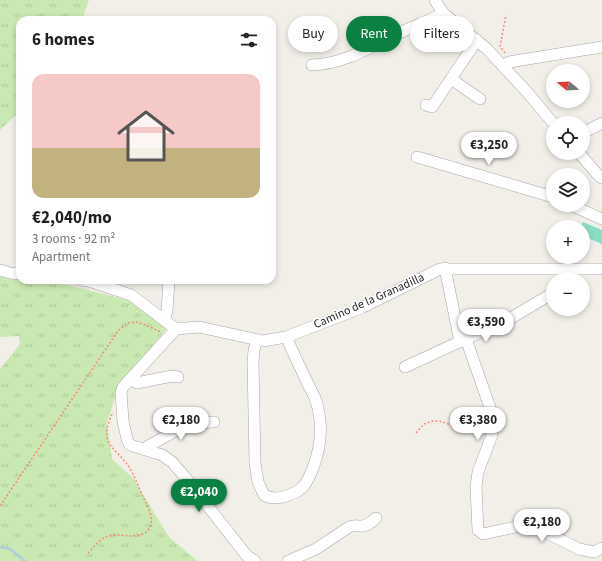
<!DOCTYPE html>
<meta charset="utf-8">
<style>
body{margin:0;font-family:"Source Sans 3",sans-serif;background:#f6f6f6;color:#202124;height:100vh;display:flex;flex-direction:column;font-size:15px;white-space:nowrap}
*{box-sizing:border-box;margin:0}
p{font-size:13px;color:#757577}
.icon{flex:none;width:22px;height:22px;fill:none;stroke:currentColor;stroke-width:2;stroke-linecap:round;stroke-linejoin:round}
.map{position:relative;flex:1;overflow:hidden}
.side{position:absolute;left:16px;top:16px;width:260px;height:268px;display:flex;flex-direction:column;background:#fff;border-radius:12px;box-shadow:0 2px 6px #0003}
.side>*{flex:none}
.banner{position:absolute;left:288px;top:16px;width:254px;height:36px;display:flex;gap:8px}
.needle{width:26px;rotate:288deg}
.fabs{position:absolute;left:546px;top:64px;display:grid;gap:8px}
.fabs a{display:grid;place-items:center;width:44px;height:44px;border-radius:50%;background:#fff;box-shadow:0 2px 6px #0003;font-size:20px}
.price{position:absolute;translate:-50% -34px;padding:0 9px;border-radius:14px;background:#fff;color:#222;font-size:13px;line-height:26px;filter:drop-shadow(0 1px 2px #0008)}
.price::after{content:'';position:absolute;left:50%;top:24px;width:12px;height:9px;margin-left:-6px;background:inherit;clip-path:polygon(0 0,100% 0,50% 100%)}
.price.active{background:#0b8043;color:#fff}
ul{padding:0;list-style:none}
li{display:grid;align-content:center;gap:8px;height:212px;padding:0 16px}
li span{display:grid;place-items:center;height:124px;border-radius:12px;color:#555}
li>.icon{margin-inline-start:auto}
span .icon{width:72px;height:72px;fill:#fffc;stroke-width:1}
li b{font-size:17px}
h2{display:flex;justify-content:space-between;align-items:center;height:48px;padding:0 16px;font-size:17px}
.chip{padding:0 14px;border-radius:18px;background:#fff;box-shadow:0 2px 6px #0003;font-size:14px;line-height:36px}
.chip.active{background:#0b8043;color:#fff}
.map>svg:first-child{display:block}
.grass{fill:url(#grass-tufts)}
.pitch{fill:#8bddc2}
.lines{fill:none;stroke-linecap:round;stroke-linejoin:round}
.stream{stroke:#accfdd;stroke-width:2.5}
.minor-casing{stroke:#a6a6a6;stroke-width:12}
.path{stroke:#f58a76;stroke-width:1.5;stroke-dasharray:2 2;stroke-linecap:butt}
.minor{stroke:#fff;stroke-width:11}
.labels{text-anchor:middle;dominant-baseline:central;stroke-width:3.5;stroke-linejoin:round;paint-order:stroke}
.street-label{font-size:12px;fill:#222;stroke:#fff}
</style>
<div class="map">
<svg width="602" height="561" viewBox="0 0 602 561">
<defs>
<pattern id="grass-tufts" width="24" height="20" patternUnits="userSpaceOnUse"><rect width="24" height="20" fill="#cae9b2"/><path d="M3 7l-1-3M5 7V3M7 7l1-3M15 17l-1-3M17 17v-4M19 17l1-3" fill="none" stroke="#adc899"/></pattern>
</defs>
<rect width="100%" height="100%" fill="#f2efe9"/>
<!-- grass -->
<g class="grass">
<path d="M 0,0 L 89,0 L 82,20 L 20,20 L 20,113 L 16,115 L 0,130 Z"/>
<path d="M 0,276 L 8,279 L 68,285 L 131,301 L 168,326 L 116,395 L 107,423 L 112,459 L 133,478 L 169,537 L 198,561 L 0,561 L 0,369 L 20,344 L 19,336 L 0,337 Z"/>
</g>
<!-- pitch -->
<path class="pitch" d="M 583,222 L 602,230 L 602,244 L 583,236 L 583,227 L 580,227 Z"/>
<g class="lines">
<!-- stream -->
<path class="stream" d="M 0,547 L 10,549 L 25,561"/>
<defs>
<g id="minor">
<path d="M 435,0 L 443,13 L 487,49 L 527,92 L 553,123"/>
<path d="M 312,65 C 347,64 375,44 406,30 C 419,24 432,20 443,13"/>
<path d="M 503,66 L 509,62 L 602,47"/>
<path d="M 451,79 L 480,99"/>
<path d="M 426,105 L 432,107 L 477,40"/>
<path d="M 583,133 L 602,123"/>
<path d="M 579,153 L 598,175 L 602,178"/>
<path d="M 417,157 L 553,197"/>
<path d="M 571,205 L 602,219"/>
<path d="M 445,268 L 460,342"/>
<path d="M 0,270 L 10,273 L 20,274"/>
<path d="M 81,280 L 89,281 L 131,295 L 176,329 L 199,327 L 263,341 L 286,337 L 361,308 L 440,269 L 602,269"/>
<path d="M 164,320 L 167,311 L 169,280"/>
<path d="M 176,329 L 123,387 L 121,392 L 123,421 L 127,439 L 129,444 L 133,446 L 162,455 L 172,462 L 185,477 L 247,556 L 255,561"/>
<path d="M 466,339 L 494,419 L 492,435 L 478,472 L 476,487 L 478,530 L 483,534 L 529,524 L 579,549 L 594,552 L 602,548"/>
<path d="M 257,340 L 254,350 L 253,362 L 255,463 L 258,482 L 264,495 C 274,501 286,497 296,492 C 306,487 309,477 313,468 C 321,447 323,423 316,401 C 314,395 310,388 307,382 C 300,367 293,352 286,337"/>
<path d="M 405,367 L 511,318 L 553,293"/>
<path d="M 130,379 L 137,383 L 172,376 L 178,377"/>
<path d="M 143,449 L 186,425 L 197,423 L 214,422"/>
<path d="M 288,561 L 316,549 L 349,527 C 353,525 354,526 359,526 C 366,527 371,523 376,518"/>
</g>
</defs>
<!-- minor casing -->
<use href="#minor" class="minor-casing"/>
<!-- path -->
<g class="path">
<path d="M 505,53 L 500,46 L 506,15"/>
<path d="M 416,433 L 424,424 L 433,421 L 439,421 L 446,423 L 461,430 L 476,426 L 478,430"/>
<path d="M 0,506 L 118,331 L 127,323 L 136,322 L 143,324 L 161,332"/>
<path d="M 88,553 C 94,547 100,538 109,536 C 121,532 147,544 151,523 C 153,516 148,509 146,503 C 141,493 137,482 132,472 C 117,445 96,448 113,412"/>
</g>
<!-- minor -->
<use href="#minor" class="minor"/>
</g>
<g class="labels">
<!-- street labels -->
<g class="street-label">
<text transform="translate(369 301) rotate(-24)">Camino de la Granadilla</text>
</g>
</g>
</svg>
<div class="fabs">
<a><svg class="needle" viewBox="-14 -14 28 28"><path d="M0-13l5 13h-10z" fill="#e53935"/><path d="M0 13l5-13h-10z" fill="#757577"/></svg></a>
<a><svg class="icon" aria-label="locate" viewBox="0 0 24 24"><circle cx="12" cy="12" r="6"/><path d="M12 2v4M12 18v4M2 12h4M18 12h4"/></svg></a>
<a><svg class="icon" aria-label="layers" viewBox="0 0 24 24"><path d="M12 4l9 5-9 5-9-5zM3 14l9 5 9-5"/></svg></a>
<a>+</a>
<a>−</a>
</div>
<b class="price" style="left:489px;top:166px">€3,250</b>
<b class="price" style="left:486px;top:343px">€3,590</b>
<b class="price" style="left:181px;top:441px">€2,180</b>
<b class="price" style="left:478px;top:441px">€3,380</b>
<b class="price active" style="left:199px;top:513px">€2,040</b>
<b class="price" style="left:542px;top:543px">€2,180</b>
<div class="banner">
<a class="chip">Buy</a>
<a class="chip active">Rent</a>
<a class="chip">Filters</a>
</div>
<section class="side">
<h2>6 homes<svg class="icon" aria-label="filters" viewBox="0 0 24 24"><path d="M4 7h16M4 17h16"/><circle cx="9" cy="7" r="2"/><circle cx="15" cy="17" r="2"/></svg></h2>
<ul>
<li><span style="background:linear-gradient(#f6c9c9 60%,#c2b280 0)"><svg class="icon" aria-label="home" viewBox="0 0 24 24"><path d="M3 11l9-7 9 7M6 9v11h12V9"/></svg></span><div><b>€2,040/mo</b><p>3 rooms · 92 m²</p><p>Apartment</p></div></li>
</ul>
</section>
</div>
